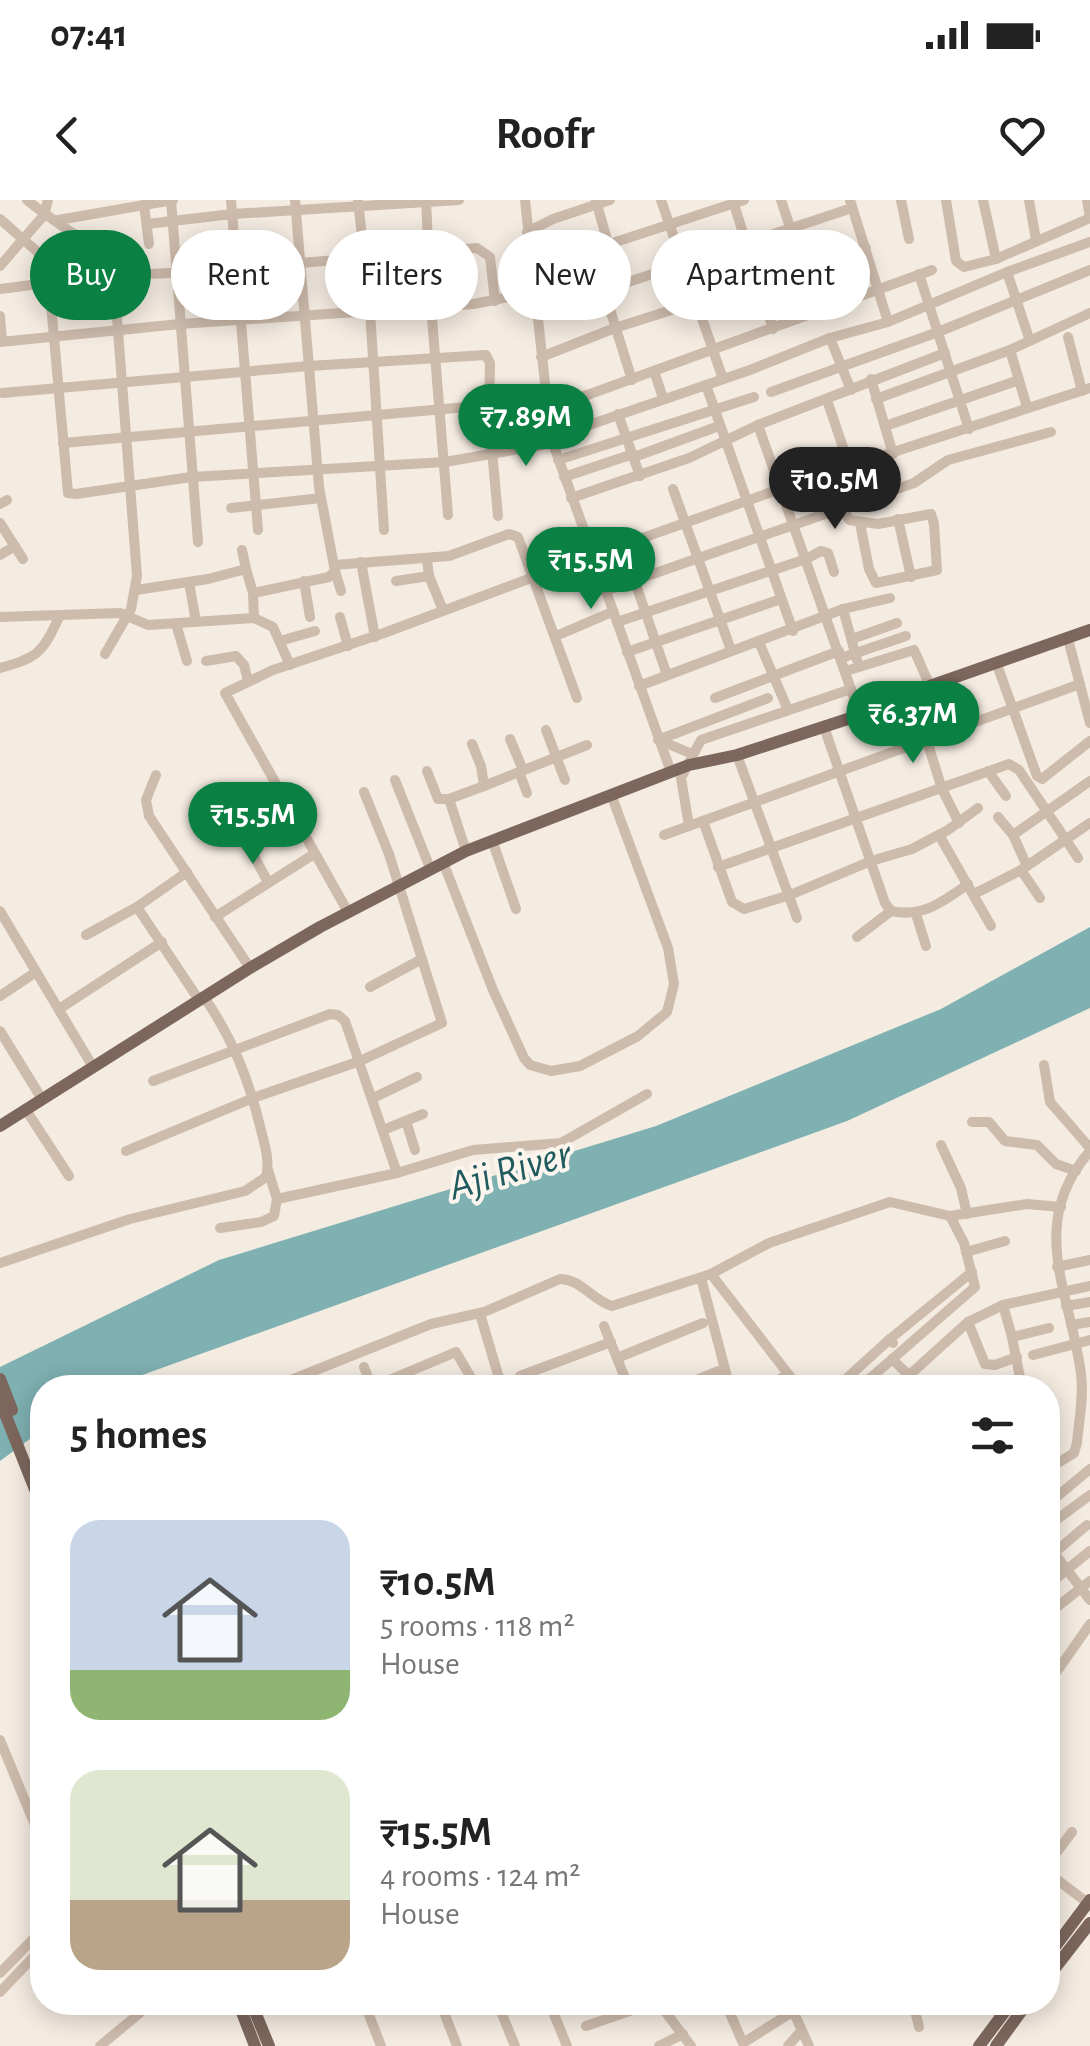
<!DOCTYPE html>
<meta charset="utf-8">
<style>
body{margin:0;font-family:"Alegreya Sans",sans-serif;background:#f2f2f2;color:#222;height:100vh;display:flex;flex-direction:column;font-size:38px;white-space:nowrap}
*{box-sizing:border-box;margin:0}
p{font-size:32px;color:#767676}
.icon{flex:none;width:55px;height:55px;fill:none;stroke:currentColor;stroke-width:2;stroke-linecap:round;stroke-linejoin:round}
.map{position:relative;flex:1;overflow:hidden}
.side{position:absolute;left:30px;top:1175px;width:1030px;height:640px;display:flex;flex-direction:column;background:#fff;border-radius:40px;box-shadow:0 5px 25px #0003}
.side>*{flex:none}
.guide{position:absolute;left:30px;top:30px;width:1030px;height:90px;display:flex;gap:20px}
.price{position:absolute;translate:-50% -85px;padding:0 22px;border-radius:35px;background:#0b8043;color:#fff;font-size:32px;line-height:65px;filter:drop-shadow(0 2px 5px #0008)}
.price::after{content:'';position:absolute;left:50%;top:60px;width:30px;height:22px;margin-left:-15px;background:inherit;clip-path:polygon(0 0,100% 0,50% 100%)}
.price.selected{background:#222;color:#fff}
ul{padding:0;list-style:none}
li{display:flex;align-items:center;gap:30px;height:250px;padding:0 40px}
li span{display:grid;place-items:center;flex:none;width:280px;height:200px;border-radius:30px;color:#555}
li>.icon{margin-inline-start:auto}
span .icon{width:120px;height:120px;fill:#fffc;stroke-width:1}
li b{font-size:42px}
h2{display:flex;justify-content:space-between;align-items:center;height:120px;padding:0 40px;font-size:42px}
.pill{padding:0 35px;border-radius:45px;background:#fff;box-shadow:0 5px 25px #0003;font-size:35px;line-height:90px}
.pill.selected{background:#0b8043;color:#fff}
.status{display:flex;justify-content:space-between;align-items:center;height:70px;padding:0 50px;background:#fff;direction:ltr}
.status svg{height:28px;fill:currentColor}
header{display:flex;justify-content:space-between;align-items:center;height:130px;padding:0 40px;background:#fff;font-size:45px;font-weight:700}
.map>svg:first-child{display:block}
.water{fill:#7fb0b2}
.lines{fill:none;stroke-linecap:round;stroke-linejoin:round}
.minor{stroke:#cdbbac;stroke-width:10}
.major{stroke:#7d675c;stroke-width:12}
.labels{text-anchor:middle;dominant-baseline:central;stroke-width:8;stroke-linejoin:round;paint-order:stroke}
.water-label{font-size:42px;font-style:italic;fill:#1f5a5e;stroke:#fbf5ee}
</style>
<div class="status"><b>07:41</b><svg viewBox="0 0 49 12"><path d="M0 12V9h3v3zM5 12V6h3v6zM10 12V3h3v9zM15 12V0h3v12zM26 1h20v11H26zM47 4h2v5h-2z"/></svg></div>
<header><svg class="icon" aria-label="back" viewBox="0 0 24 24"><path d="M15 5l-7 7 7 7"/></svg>Roofr<svg class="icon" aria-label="heart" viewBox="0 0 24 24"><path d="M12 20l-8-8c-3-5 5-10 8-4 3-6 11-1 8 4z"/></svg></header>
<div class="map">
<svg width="1090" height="1846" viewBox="0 0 1090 1846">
<rect width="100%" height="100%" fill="#f4ebe1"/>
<!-- water -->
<path class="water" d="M 1090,727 L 1090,808 L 847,921 L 109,1187 L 42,1188 L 42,1230 L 0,1261 L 0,1167 L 219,1060 L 656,926 L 941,809 Z"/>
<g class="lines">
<!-- minor -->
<g class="minor">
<path d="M 27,0 C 40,11 54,20 68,30 C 82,41 101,38 112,54 L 137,376 L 131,409 L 105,454"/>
<path d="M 171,0 L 198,342"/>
<path d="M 231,0 L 258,330"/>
<path d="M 358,0 L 370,111 L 384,330"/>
<path d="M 426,0 L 431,106 L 448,315"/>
<path d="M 525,0 L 551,238 L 671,572"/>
<path d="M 661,0 L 723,179"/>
<path d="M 781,0 L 818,112"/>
<path d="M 850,0 L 888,122"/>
<path d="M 901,0 L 909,39"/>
<path d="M 946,0 L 956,61 L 964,67 L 996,59 L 1090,18"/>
<path d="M 983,0 L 996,59"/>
<path d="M 1029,0 L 1036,40"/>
<path d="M 1087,0 L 1090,18"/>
<path d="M 596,1 L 620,85"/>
<path d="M 733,1 L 773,129"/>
<path d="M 144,5 L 149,44"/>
<path d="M 0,19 L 40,54 L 96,76 L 195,72 L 477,48 L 490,57 L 495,101"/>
<path d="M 58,20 L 173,0"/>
<path d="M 147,24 L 232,14 L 459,0"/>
<path d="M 527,32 L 553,19 L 610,0"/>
<path d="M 0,66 L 44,15 L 48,0"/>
<path d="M 530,70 L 744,0"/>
<path d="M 1007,72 L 1030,141"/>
<path d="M 919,74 L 969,229"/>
<path d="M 49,82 L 68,293 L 76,294 L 191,277 L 445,262 L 553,243"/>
<path d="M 0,89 L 93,77"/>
<path d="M 535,112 L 604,90"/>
<path d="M 0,116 L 2,141"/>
<path d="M 1068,137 L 1082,191"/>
<path d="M 830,138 L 851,190"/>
<path d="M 0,142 L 180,124 L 474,104 L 533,92"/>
<path d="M 541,157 L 615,128 L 866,48"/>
<path d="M 654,171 L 663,198"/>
<path d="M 871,179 L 893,254"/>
<path d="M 632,180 L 604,90 L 852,8"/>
<path d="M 706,185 L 793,431"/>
<path d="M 771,192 L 938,132 L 1090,70"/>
<path d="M 2,193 L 309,166 L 486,155 L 490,163 L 489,218 L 498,316"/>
<path d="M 876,199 L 1010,150"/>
<path d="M 827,200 L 850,268"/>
<path d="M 1027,207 L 1010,150 L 1090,113"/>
<path d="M 546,210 L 932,70"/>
<path d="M 618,214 L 640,276"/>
<path d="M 758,225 L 860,515"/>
<path d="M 885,226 L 1019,180"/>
<path d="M 551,238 L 750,170 L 830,138 L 888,122 L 1007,72 L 1090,42"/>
<path d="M 63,243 L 489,205"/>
<path d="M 634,257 L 719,226"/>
<path d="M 558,260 L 754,197"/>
<path d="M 564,277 L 633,254"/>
<path d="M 673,289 L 731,450"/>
<path d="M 571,298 L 689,258 L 758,225 L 945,153"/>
<path d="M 0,304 L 7,300"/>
<path d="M 231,308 L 321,298"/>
<path d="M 843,308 L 849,320 L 878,324 L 931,314 L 934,324 L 937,370 L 876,383 L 869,369 L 860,323"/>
<path d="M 898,319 L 911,377"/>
<path d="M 0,323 L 23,359"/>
<path d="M 622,344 L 667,475"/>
<path d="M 242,350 L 246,369"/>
<path d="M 0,355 L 15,346"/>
<path d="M 592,356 L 780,289 L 1090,188"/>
<path d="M 427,360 L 429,376 L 443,410"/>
<path d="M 361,362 L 375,437"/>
<path d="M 334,365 L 449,356 L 509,334 L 518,337 L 577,498"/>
<path d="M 335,371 L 341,391"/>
<path d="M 304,381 L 310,417"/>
<path d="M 396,381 L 429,376"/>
<path d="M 189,382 L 196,422"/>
<path d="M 136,390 L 208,379 L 246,369 L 253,393"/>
<path d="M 604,391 L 914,283 L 948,260 L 1051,232"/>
<path d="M 843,409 L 857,460"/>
<path d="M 0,417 L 120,413 L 148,425 L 254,418 L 273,427 L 290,465"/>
<path d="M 340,417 L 348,446"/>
<path d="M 254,418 L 253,393 L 329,377 L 335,371 L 319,287 L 295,0"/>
<path d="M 617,422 L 806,359 L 821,351 L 828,353 L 834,372"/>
<path d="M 176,424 L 187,461"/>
<path d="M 556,436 L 612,412"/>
<path d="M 852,439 L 897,423"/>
<path d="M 1068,439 L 1090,523"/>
<path d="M 280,441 L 315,431"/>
<path d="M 759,442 L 788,510"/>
<path d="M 627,452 L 781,399"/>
<path d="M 841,458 L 906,436"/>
<path d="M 206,461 L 236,456 L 244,465 L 248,481"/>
<path d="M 996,462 L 1037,576 L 1042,579 L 1090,541"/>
<path d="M 0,468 C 38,458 43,452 59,417"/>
<path d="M 846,471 L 914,450 L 930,486"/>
<path d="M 639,486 L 843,409 L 890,398"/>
<path d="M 912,493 L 942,589 L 959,623"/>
<path d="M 715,498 L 839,451"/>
<path d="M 824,527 L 885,703 L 891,711 C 922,718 943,702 968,684"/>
<path d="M 546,530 L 565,580"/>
<path d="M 510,539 L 523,570"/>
<path d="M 658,540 L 768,498"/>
<path d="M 659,540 L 692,554"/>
<path d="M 737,555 L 797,718"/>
<path d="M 427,571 L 438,599 L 449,599"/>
<path d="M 988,571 L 1006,596"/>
<path d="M 519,572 L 527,593"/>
<path d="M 156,575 L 146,600 L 149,616 L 250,768"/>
<path d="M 395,580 L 430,668"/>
<path d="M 484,586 L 587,545"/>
<path d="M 998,617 L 1013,635 L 1027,666"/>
<path d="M 703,621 L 732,702 L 744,709 L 790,695 L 871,661 L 912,649 L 948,630 L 978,608"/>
<path d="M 689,626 L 681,578 L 701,540 L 851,489"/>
<path d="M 664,635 L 1080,484"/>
<path d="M 939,635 L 991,726"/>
<path d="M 1013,635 L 1090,581"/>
<path d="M 492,640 L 516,709"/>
<path d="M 466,651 L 449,599 L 484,586 L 481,566 L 472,544"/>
<path d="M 443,662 L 493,790 L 524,858 L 530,865 L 551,871 L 580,866 L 638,836 L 667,812 L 674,784 L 668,748 L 612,597"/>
<path d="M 718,667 L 1009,564 L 1019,570 L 1078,658"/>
<path d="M 1021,670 L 1040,698"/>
<path d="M 268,682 L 244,638 L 288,609"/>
<path d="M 974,694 L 1021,670 L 1090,623"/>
<path d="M 137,707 L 199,800"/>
<path d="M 0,711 L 93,867"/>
<path d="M 348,712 L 225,493 L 273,470 L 384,433 L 534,377"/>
<path d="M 916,714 L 926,746"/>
<path d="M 215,717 L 314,654"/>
<path d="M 86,735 L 137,707 L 187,672"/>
<path d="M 857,737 L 891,711"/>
<path d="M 370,787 L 422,759"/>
<path d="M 0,796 L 36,772"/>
<path d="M 59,809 L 162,742"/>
<path d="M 0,831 L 42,899"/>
<path d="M 1044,865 L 1050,902 L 1090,948"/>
<path d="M 153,881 L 330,814 L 338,815 L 345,821 L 397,973 L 277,999"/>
<path d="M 373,898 L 417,877"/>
<path d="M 26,910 L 69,976"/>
<path d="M 406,921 L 415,950"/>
<path d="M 972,922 L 989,922 L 1005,941 L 1037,945 L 1056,964 L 1076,971"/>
<path d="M 383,930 L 423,914"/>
<path d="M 941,945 L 961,988 L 967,1014"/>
<path d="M 126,951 L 253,898 L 360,861 L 442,823 L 389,654 L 364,592"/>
<path d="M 397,973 L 473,950 L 561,943 L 647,894"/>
<path d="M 220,1028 L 261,1022 L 274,1016 L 277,999 L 268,970"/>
<path d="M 966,1052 L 1005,1041"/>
<path d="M 0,1063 L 130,1019 L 245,991 L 266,977 C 270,961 265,946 261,930 C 249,880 233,839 204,797"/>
<path d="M 1057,1067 L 1090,1060"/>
<path d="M 711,1074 L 769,1043 L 890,1002 L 950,1016 L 1027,1004 L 1061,1007"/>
<path d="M 701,1078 L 730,1188"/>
<path d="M 1003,1105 L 1012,1137 L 1049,1128"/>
<path d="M 1066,1106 L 1090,1102"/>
<path d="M 480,1114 L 502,1188"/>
<path d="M 968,1122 L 985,1164 L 995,1165 L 1017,1157"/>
<path d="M 1071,1125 L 1090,1122"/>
<path d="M 604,1126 L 629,1188"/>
<path d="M 1012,1137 L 1022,1188"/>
<path d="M 890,1139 L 972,1072"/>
<path d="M 1033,1155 L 1090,1140"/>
<path d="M 617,1158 L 703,1123"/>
<path d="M 892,1159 L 922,1188"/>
<path d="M 364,1167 L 372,1188"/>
<path d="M 520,1176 L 611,1142"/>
<path d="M 271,1188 L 431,1124 L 484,1112 L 560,1079 C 581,1079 592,1100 612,1106 L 711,1074 L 799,1188"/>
<path d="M 370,1188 L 456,1152 L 477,1188"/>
<path d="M 677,1188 L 718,1171"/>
<path d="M 766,1188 L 788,1174"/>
<path d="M 836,1188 L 890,1139 L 893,1143"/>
<path d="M 859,1188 L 975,1087 L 964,1043 L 950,1016"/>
<path d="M 895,1188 L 968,1122 L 1003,1105 L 1090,1086"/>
<path d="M 1048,1269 L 1074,1253 L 1077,1243 C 1079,1220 1084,1197 1081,1174 C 1071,1094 1026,1024 1090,951"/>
<path d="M 1048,1304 L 1090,1269"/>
<path d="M 1048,1326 L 1090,1295"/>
<path d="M 1048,1345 L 1090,1400"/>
<path d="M 1048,1358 L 1087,1325"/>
<path d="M 1048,1385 L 1090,1351"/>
<path d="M 1048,1414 L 1090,1381"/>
<path d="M 1048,1484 L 1090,1424"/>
<path d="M 1048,1520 L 1054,1526"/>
<path d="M 0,1540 L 42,1642"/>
<path d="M 1048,1664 L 1072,1632"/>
<path d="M 1048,1673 L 1088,1703"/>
<path d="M 0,1773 L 42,1730"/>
<path d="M 0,1792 L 42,1748"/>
<path d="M 364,1802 L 381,1846"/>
<path d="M 440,1802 L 457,1846"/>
<path d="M 497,1802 L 515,1846"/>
<path d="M 549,1802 L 567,1846"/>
<path d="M 658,1802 L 691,1846"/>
<path d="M 725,1802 L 743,1843 L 792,1812"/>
<path d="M 789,1802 L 809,1846"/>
<path d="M 913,1802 L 919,1827"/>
<path d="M 985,1802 L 1002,1816"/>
<path d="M 586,1826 L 656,1802"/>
<path d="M 100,1846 L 153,1802"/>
<path d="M 659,1846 L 683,1834"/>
<path d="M 788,1846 L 801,1831"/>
</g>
<!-- major -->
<g class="major">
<path d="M 0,926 L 250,768 L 320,727 L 466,651 L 689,565 L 737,555 L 860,515 L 930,486 L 1090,430"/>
<path d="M 0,1179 L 12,1210"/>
<path d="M 0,1201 L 42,1307"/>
<path d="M 1048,1756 L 1090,1700"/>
<path d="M 1048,1777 L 1090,1723"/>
<path d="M 238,1802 L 255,1846"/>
<path d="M 251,1802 L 269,1846"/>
<path d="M 979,1846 L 1012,1802"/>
<path d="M 996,1846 L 1028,1802"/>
</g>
</g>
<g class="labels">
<!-- water labels -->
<g class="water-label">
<text transform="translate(510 970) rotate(-16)">Aji River</text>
</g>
</g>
</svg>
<b class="price" style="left:526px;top:269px">₹7.89M</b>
<b class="price selected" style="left:835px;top:332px">₹10.5M</b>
<b class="price" style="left:591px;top:412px">₹15.5M</b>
<b class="price" style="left:913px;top:566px">₹6.37M</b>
<b class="price" style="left:253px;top:667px">₹15.5M</b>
<div class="guide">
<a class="pill selected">Buy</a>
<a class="pill">Rent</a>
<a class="pill">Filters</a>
<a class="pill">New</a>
<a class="pill">Apartment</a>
</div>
<section class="side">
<h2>5 homes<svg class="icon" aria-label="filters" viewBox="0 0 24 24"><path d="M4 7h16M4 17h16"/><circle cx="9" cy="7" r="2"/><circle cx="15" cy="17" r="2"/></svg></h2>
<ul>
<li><span style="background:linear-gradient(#c9d6e8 75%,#8fb573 0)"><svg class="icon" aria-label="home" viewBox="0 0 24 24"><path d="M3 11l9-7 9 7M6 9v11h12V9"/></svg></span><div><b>₹10.5M</b><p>5 rooms · 118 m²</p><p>House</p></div></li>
<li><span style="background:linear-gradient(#dfe7d0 65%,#b9a48a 0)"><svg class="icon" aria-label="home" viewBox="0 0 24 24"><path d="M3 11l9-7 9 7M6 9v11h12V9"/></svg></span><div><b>₹15.5M</b><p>4 rooms · 124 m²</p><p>House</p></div></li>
</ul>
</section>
</div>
